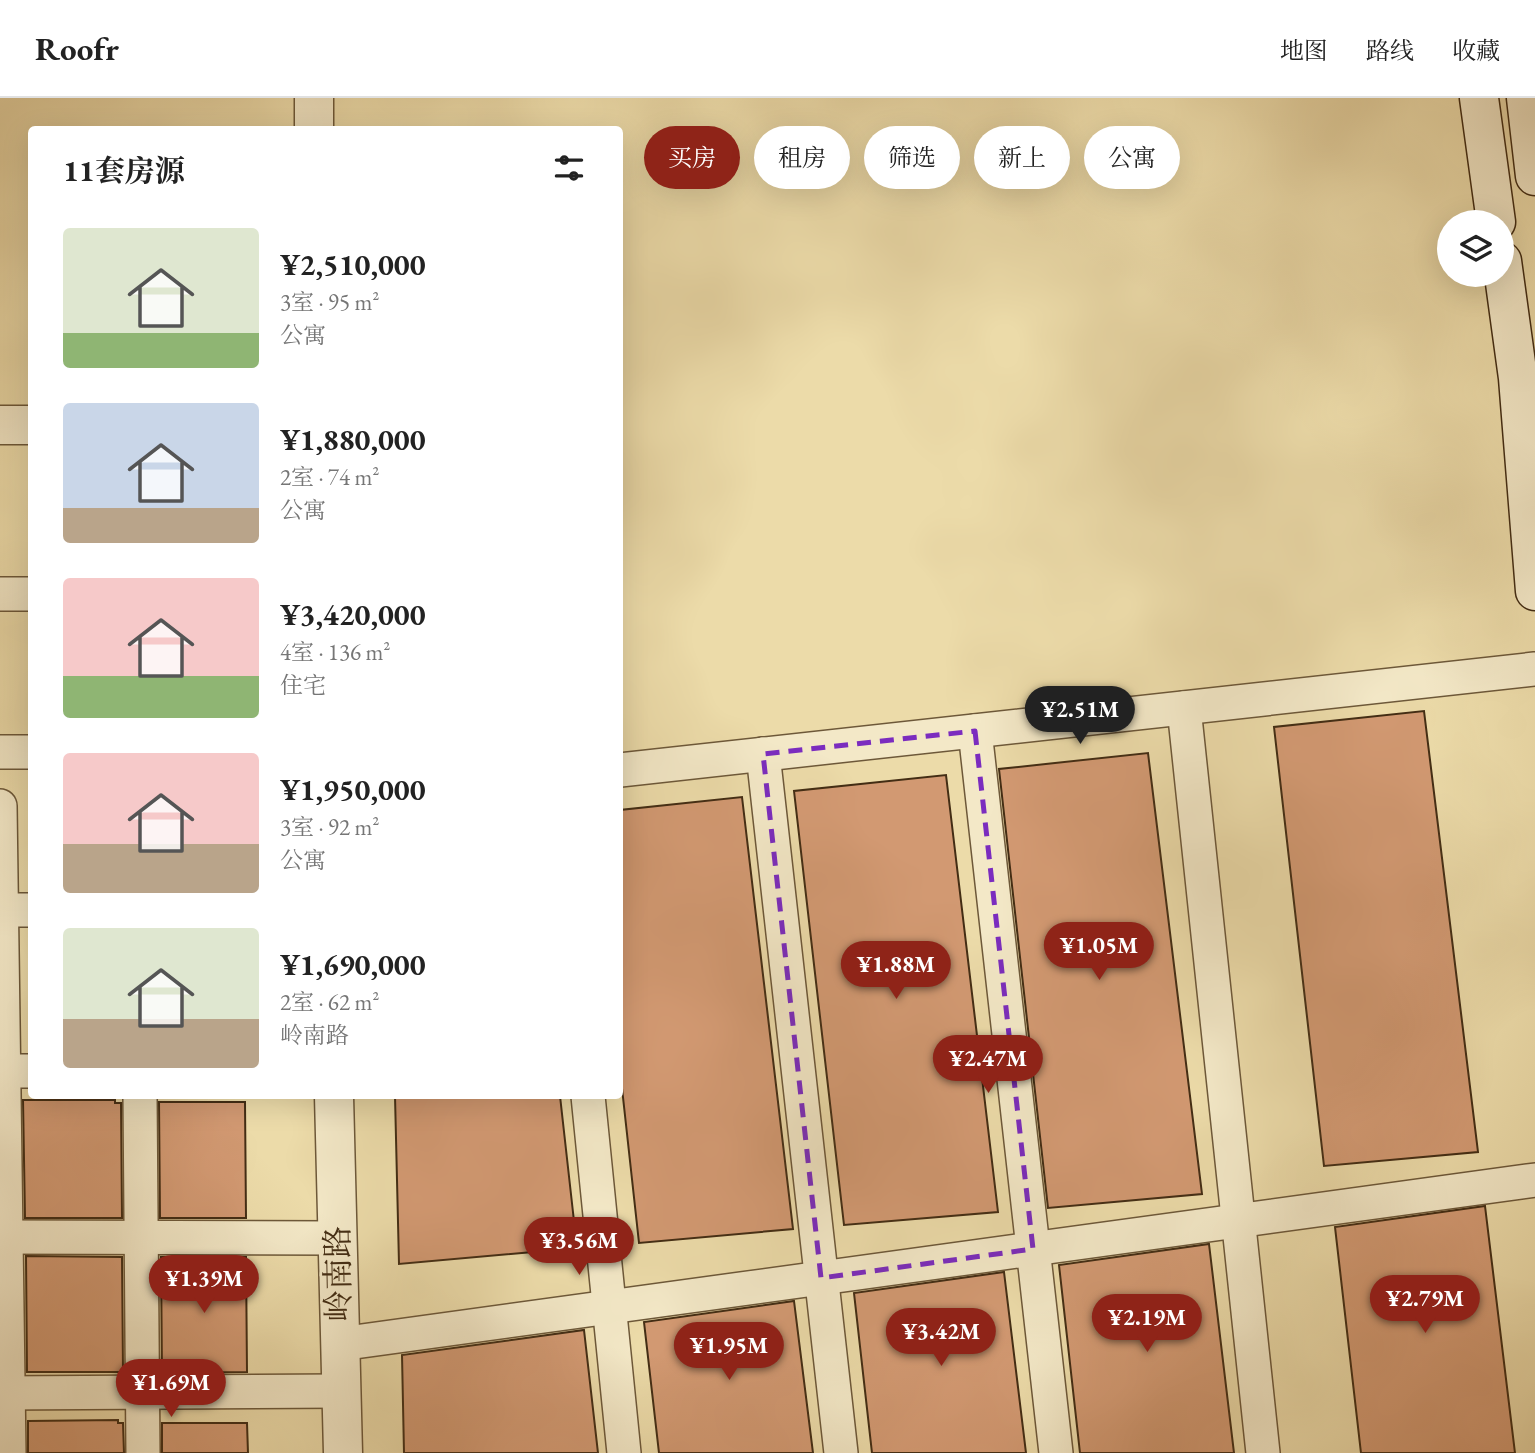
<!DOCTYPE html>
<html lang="zh">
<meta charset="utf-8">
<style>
body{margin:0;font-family:"EB Garamond","Noto Serif SC",serif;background:#f2f2f2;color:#222;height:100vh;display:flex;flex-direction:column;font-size:26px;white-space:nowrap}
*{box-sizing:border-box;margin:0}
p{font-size:23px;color:#767676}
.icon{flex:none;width:38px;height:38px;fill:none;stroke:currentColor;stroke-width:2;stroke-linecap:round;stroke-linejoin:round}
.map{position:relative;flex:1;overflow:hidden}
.panel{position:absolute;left:28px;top:28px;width:595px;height:973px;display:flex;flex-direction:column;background:#fff;border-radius:7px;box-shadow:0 7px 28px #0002}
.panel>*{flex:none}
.hud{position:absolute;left:644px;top:28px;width:665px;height:63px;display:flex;gap:14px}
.controls{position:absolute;left:1437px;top:112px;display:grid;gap:14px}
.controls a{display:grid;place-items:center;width:77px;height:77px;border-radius:50%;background:#fff;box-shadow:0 7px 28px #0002;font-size:35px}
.price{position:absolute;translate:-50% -60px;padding:0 16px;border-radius:24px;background:#8f2418;color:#fff;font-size:23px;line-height:46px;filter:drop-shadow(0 2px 4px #0008)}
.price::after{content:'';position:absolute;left:50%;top:42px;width:21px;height:16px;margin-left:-10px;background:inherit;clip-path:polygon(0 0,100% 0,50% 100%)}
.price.current{background:#222;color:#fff}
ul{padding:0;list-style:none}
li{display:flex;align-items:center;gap:21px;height:175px;padding:0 35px}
li span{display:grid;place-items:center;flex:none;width:196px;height:140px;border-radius:7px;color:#555}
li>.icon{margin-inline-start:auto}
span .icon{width:84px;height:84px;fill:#fffc;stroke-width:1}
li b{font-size:30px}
h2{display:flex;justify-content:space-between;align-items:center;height:84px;padding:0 35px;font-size:30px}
.pill{padding:0 24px;border-radius:32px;background:#fff;box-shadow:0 7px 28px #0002;font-size:24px;line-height:63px}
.pill.current{background:#8f2418;color:#fff}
header{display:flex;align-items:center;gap:42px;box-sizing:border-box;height:98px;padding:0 35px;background:#fff;border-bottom:2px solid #e0e0e0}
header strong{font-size:33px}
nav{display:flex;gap:38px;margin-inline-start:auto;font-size:24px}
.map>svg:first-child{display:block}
.building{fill:#d29972;stroke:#432d14;stroke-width:2}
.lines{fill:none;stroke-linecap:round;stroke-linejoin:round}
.minor-casing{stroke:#6d5839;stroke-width:36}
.tertiary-casing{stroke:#6d5839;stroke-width:41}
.secondary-casing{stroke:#432d14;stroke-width:41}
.minor{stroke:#f3e8c7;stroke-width:33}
.tertiary{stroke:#f3e8c7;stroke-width:38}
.secondary{stroke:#f3e8c7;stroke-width:38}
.marked{fill:none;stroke:#7b2cbf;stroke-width:5;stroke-dasharray:14 9;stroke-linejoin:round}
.labels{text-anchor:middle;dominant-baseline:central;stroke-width:5;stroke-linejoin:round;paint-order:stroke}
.street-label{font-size:32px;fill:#432d14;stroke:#f3e8c7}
</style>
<header>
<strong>Roofr</strong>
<nav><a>地图</a><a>路线</a><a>收藏</a></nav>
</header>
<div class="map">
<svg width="1535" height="1355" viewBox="0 0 1535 1355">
<rect width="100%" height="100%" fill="#ecdba9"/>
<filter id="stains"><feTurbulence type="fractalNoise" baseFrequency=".00286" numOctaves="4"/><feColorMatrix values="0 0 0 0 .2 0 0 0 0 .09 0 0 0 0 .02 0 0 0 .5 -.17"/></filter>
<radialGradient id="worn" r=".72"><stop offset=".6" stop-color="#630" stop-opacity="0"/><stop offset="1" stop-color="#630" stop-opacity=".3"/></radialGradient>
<!-- building -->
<g class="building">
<path d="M 1424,613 L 1478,1054 L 1324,1068 L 1274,629 Z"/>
<path d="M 1148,655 L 1202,1096 L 1048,1110 L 999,671 Z"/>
<path d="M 946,677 L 998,1114 L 844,1127 L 794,693 Z"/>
<path d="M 742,699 L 793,1131 L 639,1145 L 620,972 L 620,712 Z"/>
<path d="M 395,998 L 560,998 L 577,1150 L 399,1166 Z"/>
<path d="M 23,1002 L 115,1002 L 115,1005 L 121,1005 L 122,1120 L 25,1120 Z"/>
<path d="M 159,1004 L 245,1004 L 246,1120 L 160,1120 Z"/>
<path d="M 1485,1108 L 1515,1355 L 1361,1355 L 1335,1129 Z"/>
<path d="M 1209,1146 L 1234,1355 L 1080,1355 L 1059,1167 Z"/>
<path d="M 26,1158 L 122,1159 L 123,1274 L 27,1274 Z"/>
<path d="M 161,1159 L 246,1159 L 247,1274 L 162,1275 Z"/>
<path d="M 1004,1174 L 1026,1355 L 872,1355 L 854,1195 Z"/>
<path d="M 794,1203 L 813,1355 L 659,1355 L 644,1224 Z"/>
<path d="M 584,1232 L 598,1355 L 404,1355 L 402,1257 Z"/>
<path d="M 118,1322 L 118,1325 L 123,1325 L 124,1355 L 28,1355 L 28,1323 Z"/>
<path d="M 162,1325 L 247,1325 L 248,1355 L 162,1355 Z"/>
</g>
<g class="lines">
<defs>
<g id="minor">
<path d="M 0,496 L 32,496"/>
<path d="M 1184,610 L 1263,1355"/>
<path d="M 975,633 L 1056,1355"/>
<path d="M 0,654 L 32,654"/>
<path d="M 763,656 L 841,1355"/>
<path d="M 620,672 L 1535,571"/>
<path d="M 0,708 L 9,1355"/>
<path d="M 0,812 L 32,812"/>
<path d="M 0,973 L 32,973"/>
<path d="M 140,998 L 143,1355"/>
<path d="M 588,998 L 624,1355"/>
<path d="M 0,1139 L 337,1140"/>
<path d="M 340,1246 L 1535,1082"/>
<path d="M 0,1295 L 341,1293"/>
</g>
<g id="tertiary">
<path d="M 314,0 L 314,32"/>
<path d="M 0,327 L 32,327"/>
<path d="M 334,998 L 343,1355"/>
</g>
<g id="secondary">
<path d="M 1479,0 L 1496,124"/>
<path d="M 1526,0 L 1535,78"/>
<path d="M 1502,163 L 1518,280 L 1535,493"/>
</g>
</defs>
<!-- minor casing -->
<use href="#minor" class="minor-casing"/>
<!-- tertiary casing -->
<use href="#tertiary" class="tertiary-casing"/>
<!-- secondary casing -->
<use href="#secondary" class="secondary-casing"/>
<!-- minor -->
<use href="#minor" class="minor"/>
<!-- tertiary -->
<use href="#tertiary" class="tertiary"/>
<!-- secondary -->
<use href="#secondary" class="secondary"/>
</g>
<!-- marked area -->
<path class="marked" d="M 975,633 L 1033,1151 L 821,1180 L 763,656 Z"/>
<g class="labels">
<!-- street labels -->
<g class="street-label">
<text transform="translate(338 1176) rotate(-91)">岭南路</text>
</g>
</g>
<rect width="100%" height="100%" filter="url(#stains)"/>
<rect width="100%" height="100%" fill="url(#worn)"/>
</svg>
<div class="controls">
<a><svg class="icon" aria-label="layers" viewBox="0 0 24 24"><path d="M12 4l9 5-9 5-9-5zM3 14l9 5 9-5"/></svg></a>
</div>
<b class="price current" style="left:1080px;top:648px">¥2.51M</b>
<b class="price" style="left:1099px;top:884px">¥1.05M</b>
<b class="price" style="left:896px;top:903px">¥1.88M</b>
<b class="price" style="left:988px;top:997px">¥2.47M</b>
<b class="price" style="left:579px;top:1179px">¥3.56M</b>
<b class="price" style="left:204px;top:1217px">¥1.39M</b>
<b class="price" style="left:1425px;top:1237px">¥2.79M</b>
<b class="price" style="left:1147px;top:1256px">¥2.19M</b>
<b class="price" style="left:941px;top:1270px">¥3.42M</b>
<b class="price" style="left:729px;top:1284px">¥1.95M</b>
<b class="price" style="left:171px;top:1321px">¥1.69M</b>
<div class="hud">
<a class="pill current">买房</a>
<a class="pill">租房</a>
<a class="pill">筛选</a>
<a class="pill">新上</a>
<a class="pill">公寓</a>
</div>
<section class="panel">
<h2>11套房源<svg class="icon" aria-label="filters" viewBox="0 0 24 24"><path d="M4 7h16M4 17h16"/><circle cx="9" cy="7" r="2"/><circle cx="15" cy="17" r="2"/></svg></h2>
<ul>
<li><span style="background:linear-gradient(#dfe7d0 75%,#8fb573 0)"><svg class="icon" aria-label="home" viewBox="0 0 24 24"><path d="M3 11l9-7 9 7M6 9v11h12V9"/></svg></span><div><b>¥2,510,000</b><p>3室 · 95 m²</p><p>公寓</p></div></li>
<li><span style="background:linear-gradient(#c9d6e8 75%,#b9a48a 0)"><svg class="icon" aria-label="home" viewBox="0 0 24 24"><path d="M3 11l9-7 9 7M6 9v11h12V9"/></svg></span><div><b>¥1,880,000</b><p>2室 · 74 m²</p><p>公寓</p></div></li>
<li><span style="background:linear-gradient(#f6c9c9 70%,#8fb573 0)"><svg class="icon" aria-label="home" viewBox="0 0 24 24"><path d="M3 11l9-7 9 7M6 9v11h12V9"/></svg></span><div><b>¥3,420,000</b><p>4室 · 136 m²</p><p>住宅</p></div></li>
<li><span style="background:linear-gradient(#f6c9c9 65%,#b9a48a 0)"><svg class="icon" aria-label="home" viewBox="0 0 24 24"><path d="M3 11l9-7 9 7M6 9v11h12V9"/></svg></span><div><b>¥1,950,000</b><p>3室 · 92 m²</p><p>公寓</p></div></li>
<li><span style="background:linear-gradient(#dfe7d0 65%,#b9a48a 0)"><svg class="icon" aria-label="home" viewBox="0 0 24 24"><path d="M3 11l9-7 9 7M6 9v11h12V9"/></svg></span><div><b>¥1,690,000</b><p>2室 · 62 m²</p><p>岭南路</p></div></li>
</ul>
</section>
</div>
